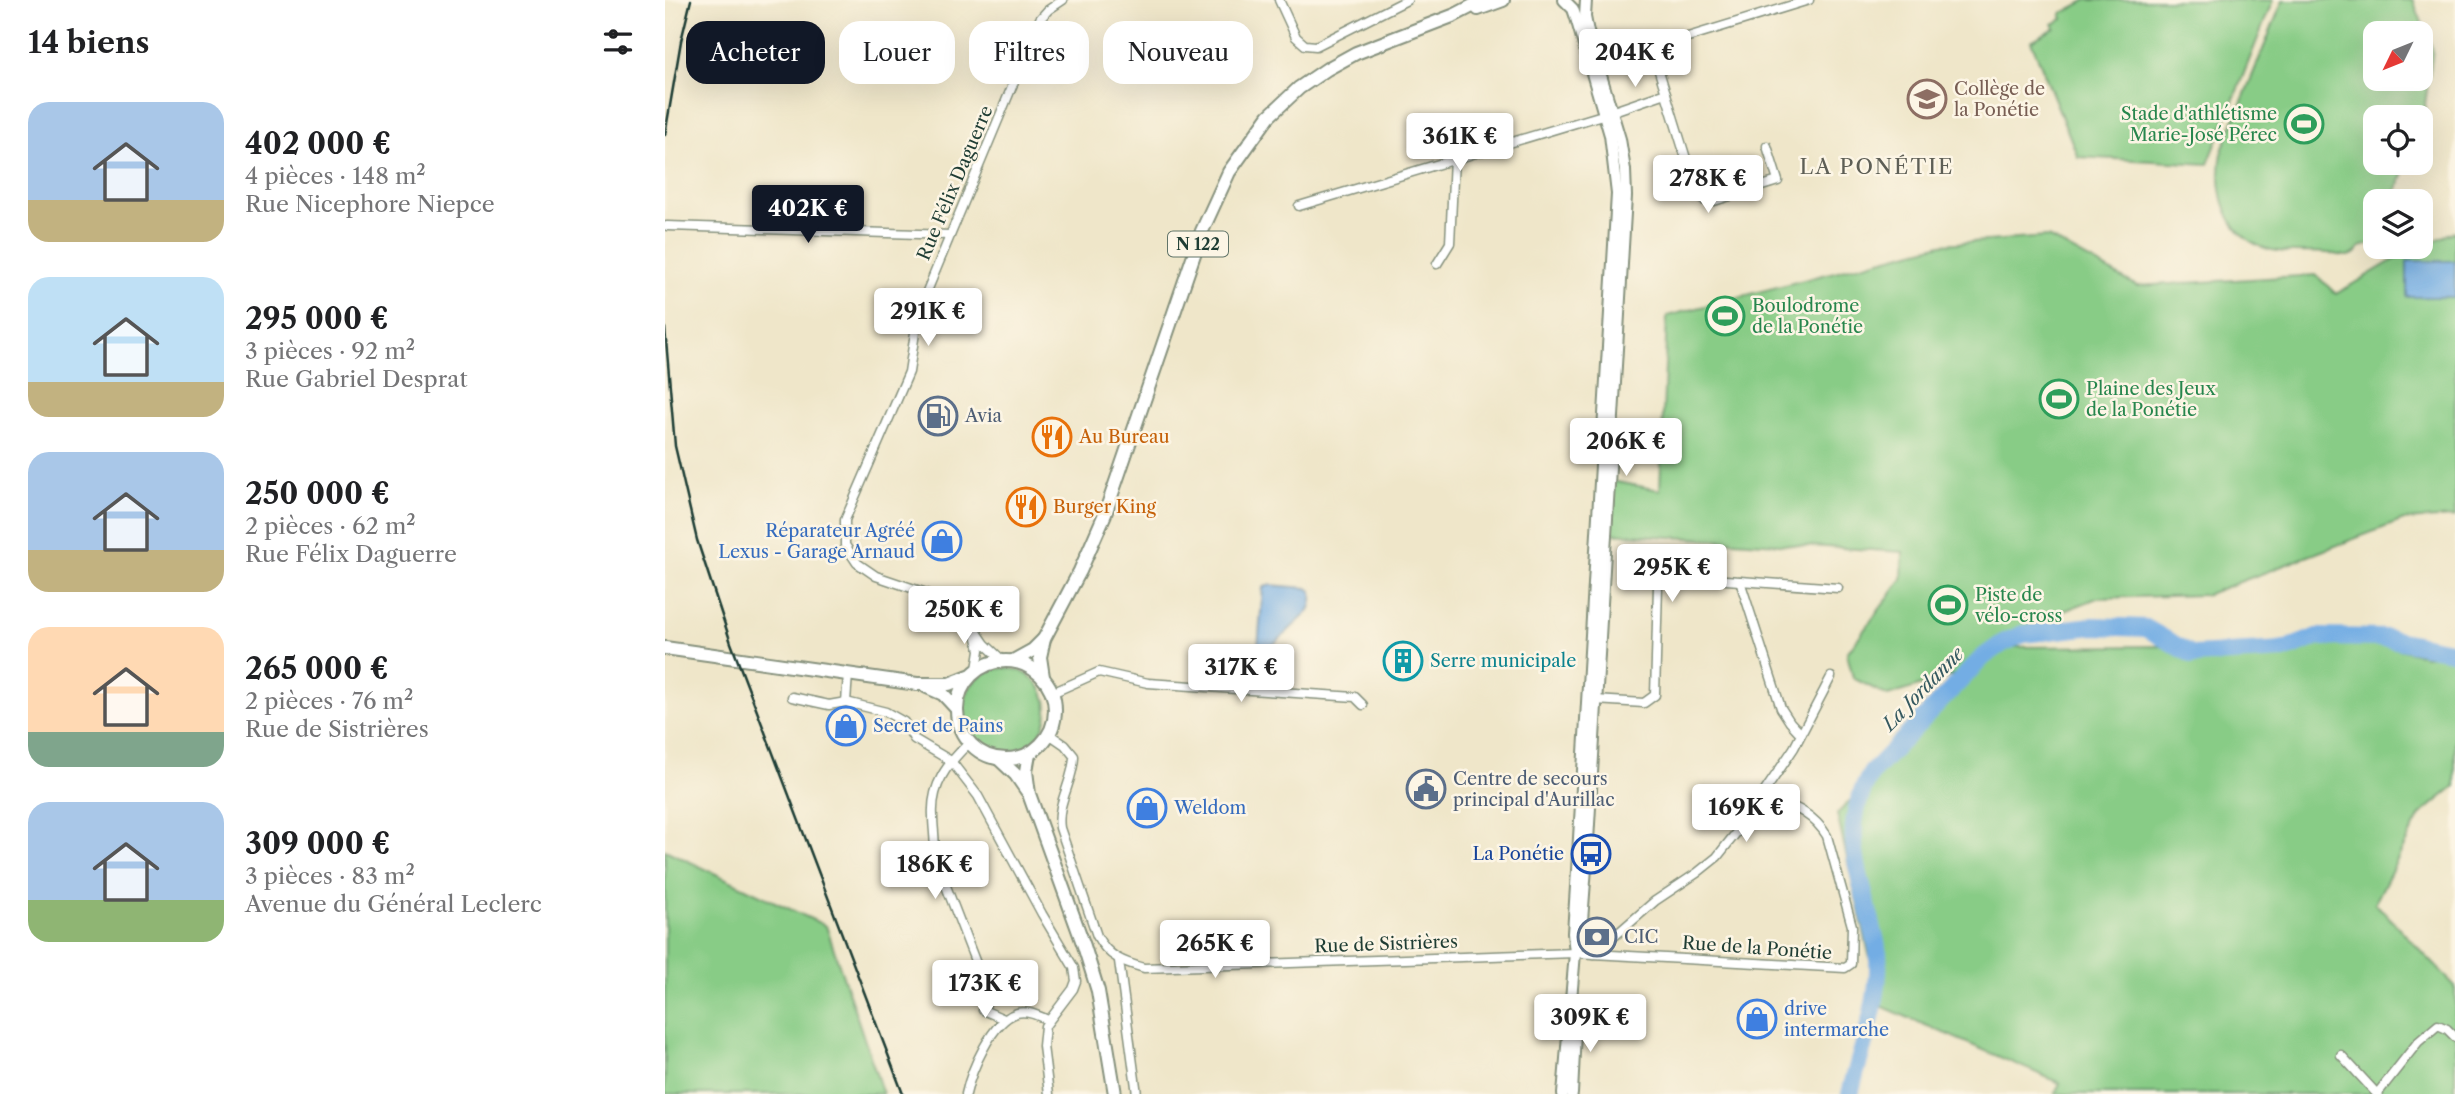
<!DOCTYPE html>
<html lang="fr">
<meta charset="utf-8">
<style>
body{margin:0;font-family:"Libre Caslon Text",serif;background:#f2f2f2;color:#202124;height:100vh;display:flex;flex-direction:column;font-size:26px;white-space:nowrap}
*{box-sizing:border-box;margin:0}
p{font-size:23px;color:#757577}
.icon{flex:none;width:38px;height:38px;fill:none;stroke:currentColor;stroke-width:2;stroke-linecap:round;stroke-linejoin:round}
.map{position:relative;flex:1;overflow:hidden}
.panel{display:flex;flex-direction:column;background:#fff;width:665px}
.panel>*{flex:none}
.banner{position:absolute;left:21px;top:21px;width:665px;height:63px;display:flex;gap:14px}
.needle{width:46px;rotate:227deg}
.fabs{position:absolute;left:1698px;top:21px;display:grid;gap:14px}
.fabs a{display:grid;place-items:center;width:70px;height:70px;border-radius:14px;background:#fff;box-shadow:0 7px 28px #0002;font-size:35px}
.price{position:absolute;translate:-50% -60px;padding:0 16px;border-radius:7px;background:#fff;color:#222;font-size:23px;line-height:46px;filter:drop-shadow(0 2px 4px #0008)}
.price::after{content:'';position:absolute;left:50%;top:42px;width:21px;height:16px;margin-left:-10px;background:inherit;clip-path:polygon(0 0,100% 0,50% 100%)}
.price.on{background:#111827;color:#fff}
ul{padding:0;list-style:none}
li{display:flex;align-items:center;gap:21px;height:175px;padding:0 28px}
li span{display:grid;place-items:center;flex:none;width:196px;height:140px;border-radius:21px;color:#555}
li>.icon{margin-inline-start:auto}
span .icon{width:84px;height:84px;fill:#fffc;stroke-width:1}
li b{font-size:30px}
h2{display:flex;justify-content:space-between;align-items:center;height:84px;padding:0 28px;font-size:30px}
.chip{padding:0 24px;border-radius:21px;background:#fff;box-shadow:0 7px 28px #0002;font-size:24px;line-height:63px}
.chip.on{background:#111827;color:#fff}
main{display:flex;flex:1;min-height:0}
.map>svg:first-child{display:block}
.green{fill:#88cc86;stroke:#54845d;stroke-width:2;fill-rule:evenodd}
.water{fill:#73ade4;stroke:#49758c;stroke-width:2}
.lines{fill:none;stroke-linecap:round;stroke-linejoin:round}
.river{stroke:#73ade4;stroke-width:18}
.minor-casing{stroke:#87927e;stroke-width:11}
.tertiary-casing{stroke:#87927e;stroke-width:14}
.primary-casing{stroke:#87927e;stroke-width:16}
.minor{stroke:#fff;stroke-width:8}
.tertiary{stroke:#fff;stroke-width:10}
.primary{stroke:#fff;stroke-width:12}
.rail{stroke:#1f3d34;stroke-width:2.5}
.labels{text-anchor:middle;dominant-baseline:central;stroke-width:5;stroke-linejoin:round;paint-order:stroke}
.shield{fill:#fcf5e5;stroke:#617469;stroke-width:2}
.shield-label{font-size:16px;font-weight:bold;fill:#1f3d34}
.education-label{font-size:18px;fill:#785e54;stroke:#fcf5e5;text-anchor:start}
.leisure-label{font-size:18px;fill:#27864d;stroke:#fcf5e5;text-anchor:start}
.street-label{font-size:18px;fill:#1f3d34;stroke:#fcf5e5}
.service-label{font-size:18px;fill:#4e5e75;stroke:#fcf5e5;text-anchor:start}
.food-label{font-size:18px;fill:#c56008;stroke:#fcf5e5;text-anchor:start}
.shop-label{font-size:18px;fill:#366cbe;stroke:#fcf5e5;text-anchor:start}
.culture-label{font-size:18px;fill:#0d838f;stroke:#fcf5e5;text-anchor:start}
.transit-label{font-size:18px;fill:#164399;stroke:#fcf5e5;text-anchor:end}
.water-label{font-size:19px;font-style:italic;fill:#345960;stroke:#fcf5e5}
.quarter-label{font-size:21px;letter-spacing:2px;fill:#5e5f56;stroke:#fcf5e5}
</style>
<main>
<section class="panel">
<h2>14 biens<svg class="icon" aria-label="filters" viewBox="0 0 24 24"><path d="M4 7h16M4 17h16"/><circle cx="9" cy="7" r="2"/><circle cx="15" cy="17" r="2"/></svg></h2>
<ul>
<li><span style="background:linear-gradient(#a9c7e8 70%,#c2b280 0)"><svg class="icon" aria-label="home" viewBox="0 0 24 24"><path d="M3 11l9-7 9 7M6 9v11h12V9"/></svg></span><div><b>402 000 €</b><p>4 pièces · 148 m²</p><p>Rue Nicephore Niepce</p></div></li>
<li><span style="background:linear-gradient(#bfe0f5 75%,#c2b280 0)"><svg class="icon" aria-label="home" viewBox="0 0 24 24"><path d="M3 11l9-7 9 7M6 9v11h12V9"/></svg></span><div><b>295 000 €</b><p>3 pièces · 92 m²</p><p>Rue Gabriel Desprat</p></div></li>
<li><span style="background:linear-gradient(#a9c7e8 70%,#c2b280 0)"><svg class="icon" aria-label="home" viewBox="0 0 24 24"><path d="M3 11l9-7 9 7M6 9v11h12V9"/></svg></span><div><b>250 000 €</b><p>2 pièces · 62 m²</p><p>Rue Félix Daguerre</p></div></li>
<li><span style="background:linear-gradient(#ffd9b3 75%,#7fa58c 0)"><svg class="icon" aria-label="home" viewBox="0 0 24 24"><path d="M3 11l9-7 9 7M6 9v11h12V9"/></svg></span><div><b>265 000 €</b><p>2 pièces · 76 m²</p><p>Rue de Sistrières</p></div></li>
<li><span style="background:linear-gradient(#a9c7e8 70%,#8fb573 0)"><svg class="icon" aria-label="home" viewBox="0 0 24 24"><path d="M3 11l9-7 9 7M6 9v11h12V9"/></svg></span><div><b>309 000 €</b><p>3 pièces · 83 m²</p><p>Avenue du Général Leclerc</p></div></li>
</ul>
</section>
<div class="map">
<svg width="1790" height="1094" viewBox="0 0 1790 1094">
<rect width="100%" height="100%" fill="#fcf5e5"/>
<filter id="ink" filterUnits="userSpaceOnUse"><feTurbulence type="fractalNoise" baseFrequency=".0143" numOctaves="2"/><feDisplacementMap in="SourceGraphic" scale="14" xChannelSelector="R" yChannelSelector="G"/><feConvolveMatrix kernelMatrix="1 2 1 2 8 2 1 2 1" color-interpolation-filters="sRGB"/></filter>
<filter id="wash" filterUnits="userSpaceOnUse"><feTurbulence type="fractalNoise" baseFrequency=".00686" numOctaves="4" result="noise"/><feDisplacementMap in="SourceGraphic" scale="28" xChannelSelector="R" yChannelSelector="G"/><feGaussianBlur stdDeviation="1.57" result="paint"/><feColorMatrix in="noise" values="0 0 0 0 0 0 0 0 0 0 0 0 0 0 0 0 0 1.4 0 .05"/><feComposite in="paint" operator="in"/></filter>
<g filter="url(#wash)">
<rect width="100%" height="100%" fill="#efe6c9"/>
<!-- green -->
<g class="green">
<path d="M 1422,0 L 1608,0 L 1543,164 L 1413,157 L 1366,41 L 1390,28 L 1388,24 L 1398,19 L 1396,14 Z"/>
<path d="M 1618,0 L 1748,0 L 1768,50 L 1760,104 L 1762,114 L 1755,131 L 1755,117 L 1710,117 L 1710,163 L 1743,163 L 1727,201 L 1710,201 L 1710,243 L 1695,247 C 1687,262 1675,254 1662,253 C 1644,251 1625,254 1607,250 C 1560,240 1549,188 1558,148 ZM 1710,33 L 1755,33 L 1755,79 L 1710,79 Z"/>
<path d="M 1790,231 L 1790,517 L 1739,520 L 1540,595 L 1432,598 L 1338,635 L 1298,672 L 1223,696 L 1188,678 L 1182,653 L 1237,579 L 1238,552 L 944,533 L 947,481 L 995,490 L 1002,316 L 1276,244 L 1383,237 L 1472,286 L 1651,275 L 1671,294 L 1725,262 Z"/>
<path d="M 1654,639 L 1703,640 L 1760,656 L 1790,653 L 1790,786 L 1755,815 L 1710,903 L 1790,986 L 1790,1094 L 1390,1094 L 1395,1083 L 1216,1006 L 1172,814 L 1332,647 L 1502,646 L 1532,658 L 1617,655 Z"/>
<circle cx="340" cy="710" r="42"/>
<path d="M 0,850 L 161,926 L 218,1094 L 0,1094 Z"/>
</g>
<!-- water -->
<g class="water">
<rect x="1742" y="261" width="48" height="36"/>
<path d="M 604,585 L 642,588 L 647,591 C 648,599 647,608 641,614 L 607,646 L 597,649 L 593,647 L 598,588 Z"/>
</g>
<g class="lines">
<!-- river -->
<path class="river" d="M 1185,1094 C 1196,1048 1216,1001 1213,953 C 1212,943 1208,931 1206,921 C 1192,866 1175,825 1207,772 L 1318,657 L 1338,643 L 1358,634 L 1428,626 L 1481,628 L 1528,655 L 1619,650 L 1652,637 L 1721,638 L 1790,652"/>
</g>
</g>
<g filter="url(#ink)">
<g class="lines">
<defs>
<g id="minor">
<path d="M 614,0 L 631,37 L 640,45 L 651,46 L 742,0"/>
<path d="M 1102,146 L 1113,181 L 1049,201 L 1038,200 L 1031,191 L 990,58 L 993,50 L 1000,44 L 1144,0"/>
<path d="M 634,206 L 934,116 L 1001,93"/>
<path d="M 2,226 L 285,235"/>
<path d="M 772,264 L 785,243 L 789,159"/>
<path d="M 1075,581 L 1116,708 L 1125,722 L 1136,734"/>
<path d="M 337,660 L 320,644 L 295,607 L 282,600 L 211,576 L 192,563 L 180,545 L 180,520 L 244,372 L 253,313 L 375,19 L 383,10 L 398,0"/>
<path d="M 312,669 L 315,650 L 312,638"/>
<path d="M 387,693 L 434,672 L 483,683 L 690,697 L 698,705"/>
<path d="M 127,697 L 164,705 L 181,702 L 221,712 L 239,722 L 249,739 L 286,761 L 313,796 L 377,914 L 409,968 L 411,981 L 408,989 L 380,1026 L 378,1046 L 384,1094"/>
<path d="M 930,700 L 979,703 L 990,695 L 993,586 L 1006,576 L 1173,588"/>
<path d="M 181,702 L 183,674"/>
<path d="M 384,734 L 400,745 L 409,756 C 409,781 391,802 395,828 L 432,936 C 443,957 458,962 479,968 L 910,953 L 1180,968 L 1186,964 L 1187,926 L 1162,836 C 1147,811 1124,805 1098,794"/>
<path d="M 304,743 C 282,764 266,785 268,816 C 268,830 271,841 269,855 L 324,997 L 318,1010 L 339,1019"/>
<path d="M 929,954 L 990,901 L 1032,873 L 1052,857 L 1075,828 L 1129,748 L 1166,677"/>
<path d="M 454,961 L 472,1094"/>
<path d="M 1676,1055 L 1712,1094 L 1753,1042 L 1773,1025 L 1782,1029 L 1790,1037"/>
<path d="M 301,1094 C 306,1071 327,1020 352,1013 C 362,1010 374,1016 383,1020"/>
</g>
<g id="tertiary">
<path d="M 912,947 L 916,934 L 923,841 L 961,196 L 960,170 L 955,139 L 923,32 L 920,17 L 921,0"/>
<path d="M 905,1020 L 910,1032 L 907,1094"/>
<path d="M 898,1094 L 910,953 L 908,933 L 913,855 L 952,194 L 945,135 L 911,18 L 908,9 L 899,0"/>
</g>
<g id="primary">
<path d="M 813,9 L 838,0"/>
<path d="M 0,648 L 252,684 L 284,684 L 304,676"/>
<circle cx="341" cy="710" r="49"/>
<path d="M 348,661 L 368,650 L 379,639"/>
<path d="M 378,677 L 375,657 L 379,639 L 415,571 L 440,514 L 537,231 L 564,172 L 604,116 L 634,88 L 662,69 L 691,53 L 790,15 L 819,0"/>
<path d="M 262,687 L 278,694 L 291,708"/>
<path d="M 364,754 L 361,771 L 364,794 L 419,946 L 433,991 L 450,1094"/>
<path d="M 334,759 L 351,775 L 362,791"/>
</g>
</defs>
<!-- minor casing -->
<use href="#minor" class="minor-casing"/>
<!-- tertiary casing -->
<use href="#tertiary" class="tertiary-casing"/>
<!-- primary casing -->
<use href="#primary" class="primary-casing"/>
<!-- minor -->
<use href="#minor" class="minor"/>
<!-- tertiary -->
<use href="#tertiary" class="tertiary"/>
<!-- primary -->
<use href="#primary" class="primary"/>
<!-- rail -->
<g class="rail">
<path d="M 0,135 L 16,41 L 26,0"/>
<path d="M 0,328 L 10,446 L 32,540 L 66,643 L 238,1094"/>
</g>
</g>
</g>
<!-- icons -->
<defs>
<symbol id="school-ring" viewBox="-11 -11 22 22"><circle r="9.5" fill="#fcf5e5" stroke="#8d6e63" stroke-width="1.5"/><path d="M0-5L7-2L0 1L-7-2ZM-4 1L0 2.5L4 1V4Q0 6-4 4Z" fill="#8d6e63"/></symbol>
<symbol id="stadium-ring" viewBox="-11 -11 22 22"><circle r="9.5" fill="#fcf5e5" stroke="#2e9e5b" stroke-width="1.5"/><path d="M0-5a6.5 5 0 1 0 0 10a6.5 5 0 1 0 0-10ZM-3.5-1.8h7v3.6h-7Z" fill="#2e9e5b"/></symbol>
<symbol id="fuel-ring" viewBox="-11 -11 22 22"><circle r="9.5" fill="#fcf5e5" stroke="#5c6f8a" stroke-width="1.5"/><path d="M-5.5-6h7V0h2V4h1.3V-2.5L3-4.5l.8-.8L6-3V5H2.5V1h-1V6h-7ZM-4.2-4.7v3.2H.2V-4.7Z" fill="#5c6f8a"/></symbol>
<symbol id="restaurant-ring" viewBox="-11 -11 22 22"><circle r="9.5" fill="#fcf5e5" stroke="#e8710a" stroke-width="1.5"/><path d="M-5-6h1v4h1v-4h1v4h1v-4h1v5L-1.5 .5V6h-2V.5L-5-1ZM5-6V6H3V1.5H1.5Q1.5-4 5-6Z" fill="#e8710a"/></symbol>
<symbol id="shop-ring" viewBox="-11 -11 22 22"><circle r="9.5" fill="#fcf5e5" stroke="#3f7fe0" stroke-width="1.5"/><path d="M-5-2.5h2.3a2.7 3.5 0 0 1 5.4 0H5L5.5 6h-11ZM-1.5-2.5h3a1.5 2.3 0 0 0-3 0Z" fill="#3f7fe0"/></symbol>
<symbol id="building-ring" viewBox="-11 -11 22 22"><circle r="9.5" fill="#fcf5e5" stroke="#0f9aa8" stroke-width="1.5"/><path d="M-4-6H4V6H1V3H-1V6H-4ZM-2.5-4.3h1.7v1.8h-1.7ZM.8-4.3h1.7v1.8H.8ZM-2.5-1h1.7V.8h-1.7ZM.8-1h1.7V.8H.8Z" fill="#0f9aa8"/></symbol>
<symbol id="civic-ring" viewBox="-11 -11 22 22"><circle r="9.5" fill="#fcf5e5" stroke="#5c6f8a" stroke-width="1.5"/><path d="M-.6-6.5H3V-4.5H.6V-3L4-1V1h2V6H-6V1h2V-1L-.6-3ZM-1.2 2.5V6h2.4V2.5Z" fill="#5c6f8a"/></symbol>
<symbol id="bus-ring" viewBox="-11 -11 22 22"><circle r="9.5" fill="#fcf5e5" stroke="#1a4fb4" stroke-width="1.5"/><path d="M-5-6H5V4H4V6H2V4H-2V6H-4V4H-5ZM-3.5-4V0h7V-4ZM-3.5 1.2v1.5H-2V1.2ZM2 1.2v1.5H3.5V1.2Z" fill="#1a4fb4"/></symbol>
<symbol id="bank-ring" viewBox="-11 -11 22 22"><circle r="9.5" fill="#fcf5e5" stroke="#5c6f8a" stroke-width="1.5"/><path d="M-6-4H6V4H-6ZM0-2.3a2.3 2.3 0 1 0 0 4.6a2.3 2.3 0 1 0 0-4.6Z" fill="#5c6f8a"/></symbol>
</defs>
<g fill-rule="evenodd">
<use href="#school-ring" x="1240" y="77" width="44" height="44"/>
<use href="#stadium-ring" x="1617" y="102" width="44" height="44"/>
<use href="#stadium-ring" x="1038" y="294" width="44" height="44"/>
<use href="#stadium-ring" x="1372" y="377" width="44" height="44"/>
<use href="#fuel-ring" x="251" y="394" width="44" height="44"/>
<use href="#restaurant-ring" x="365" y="415" width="44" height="44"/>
<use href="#restaurant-ring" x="339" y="485" width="44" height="44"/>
<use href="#shop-ring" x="255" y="519" width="44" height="44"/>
<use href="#stadium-ring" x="1261" y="583" width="44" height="44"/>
<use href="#building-ring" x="716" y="639" width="44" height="44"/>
<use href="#shop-ring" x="159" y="704" width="44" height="44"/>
<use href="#civic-ring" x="739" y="767" width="44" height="44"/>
<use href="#shop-ring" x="460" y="786" width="44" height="44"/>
<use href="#bus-ring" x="904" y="832" width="44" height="44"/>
<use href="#bank-ring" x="910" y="915" width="44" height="44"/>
<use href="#shop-ring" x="1070" y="997" width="44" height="44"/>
</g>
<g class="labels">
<!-- shield labels -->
<rect class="shield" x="503" y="231.5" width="60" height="25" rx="5"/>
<g class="shield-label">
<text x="533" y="244">N 122</text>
</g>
<!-- education labels -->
<g class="education-label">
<text x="1289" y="89">Collège de<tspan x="1289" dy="21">la Ponétie</tspan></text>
</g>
<!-- leisure labels -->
<g class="leisure-label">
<text x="1612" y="114" text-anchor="end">Stade d'athlétisme<tspan x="1612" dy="21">Marie-José Pérec</tspan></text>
<text x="1087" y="306">Boulodrome<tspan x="1087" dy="21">de la Ponétie</tspan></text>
<text x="1421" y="389">Plaine des Jeux<tspan x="1421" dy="21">de la Ponétie</tspan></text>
<text x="1310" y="595">Piste de<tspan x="1310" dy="21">vélo-cross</tspan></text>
</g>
<!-- street labels -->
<g class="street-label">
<text transform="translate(290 183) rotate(-67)">Rue Félix Daguerre</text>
<text transform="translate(721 944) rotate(-2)">Rue de Sistrières</text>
<text transform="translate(1092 948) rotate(4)">Rue de la Ponétie</text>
</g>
<!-- service labels -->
<g class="service-label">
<text x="300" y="416">Avia</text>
<text x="788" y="779">Centre de secours<tspan x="788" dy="21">principal d'Aurillac</tspan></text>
<text x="959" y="937">CIC</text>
</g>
<!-- food labels -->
<g class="food-label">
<text x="414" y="437">Au Bureau</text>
<text x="388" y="507">Burger King</text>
</g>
<!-- shop labels -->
<g class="shop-label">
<text x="250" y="531" text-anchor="end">Réparateur Agréé<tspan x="250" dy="21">Lexus - Garage Arnaud</tspan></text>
<text x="208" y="726">Secret de Pains</text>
<text x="509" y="808">Weldom</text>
<text x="1119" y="1009">drive<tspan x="1119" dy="21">intermarche</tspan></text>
</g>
<!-- culture labels -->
<g class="culture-label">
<text x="765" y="661">Serre municipale</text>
</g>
<!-- transit labels -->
<g class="transit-label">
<text x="899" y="854">La Ponétie</text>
</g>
<!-- water labels -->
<g class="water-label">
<text transform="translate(1258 689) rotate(-46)">La Jordanne</text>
</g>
<!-- quarter labels -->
<g class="quarter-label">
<text x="1212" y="166">LA PONÉTIE</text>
</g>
</g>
</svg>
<div class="fabs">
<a><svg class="needle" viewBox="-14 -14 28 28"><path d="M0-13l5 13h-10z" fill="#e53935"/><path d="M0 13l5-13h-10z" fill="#757577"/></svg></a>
<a><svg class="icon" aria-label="locate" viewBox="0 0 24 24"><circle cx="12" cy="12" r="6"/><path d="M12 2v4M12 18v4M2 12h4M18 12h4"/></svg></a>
<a><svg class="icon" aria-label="layers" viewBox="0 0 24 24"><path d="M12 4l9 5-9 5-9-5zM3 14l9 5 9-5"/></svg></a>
</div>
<b class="price" style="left:970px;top:89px">204K €</b>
<b class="price" style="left:795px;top:173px">361K €</b>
<b class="price" style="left:1043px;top:215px">278K €</b>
<b class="price on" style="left:143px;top:245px">402K €</b>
<b class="price" style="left:263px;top:348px">291K €</b>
<b class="price" style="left:961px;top:478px">206K €</b>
<b class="price" style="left:1007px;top:604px">295K €</b>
<b class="price" style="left:299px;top:646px">250K €</b>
<b class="price" style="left:576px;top:704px">317K €</b>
<b class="price" style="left:1081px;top:844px">169K €</b>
<b class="price" style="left:270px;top:901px">186K €</b>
<b class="price" style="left:550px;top:980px">265K €</b>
<b class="price" style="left:320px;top:1020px">173K €</b>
<b class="price" style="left:925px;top:1054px">309K €</b>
<div class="banner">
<a class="chip on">Acheter</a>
<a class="chip">Louer</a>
<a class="chip">Filtres</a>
<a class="chip">Nouveau</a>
</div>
</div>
</main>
